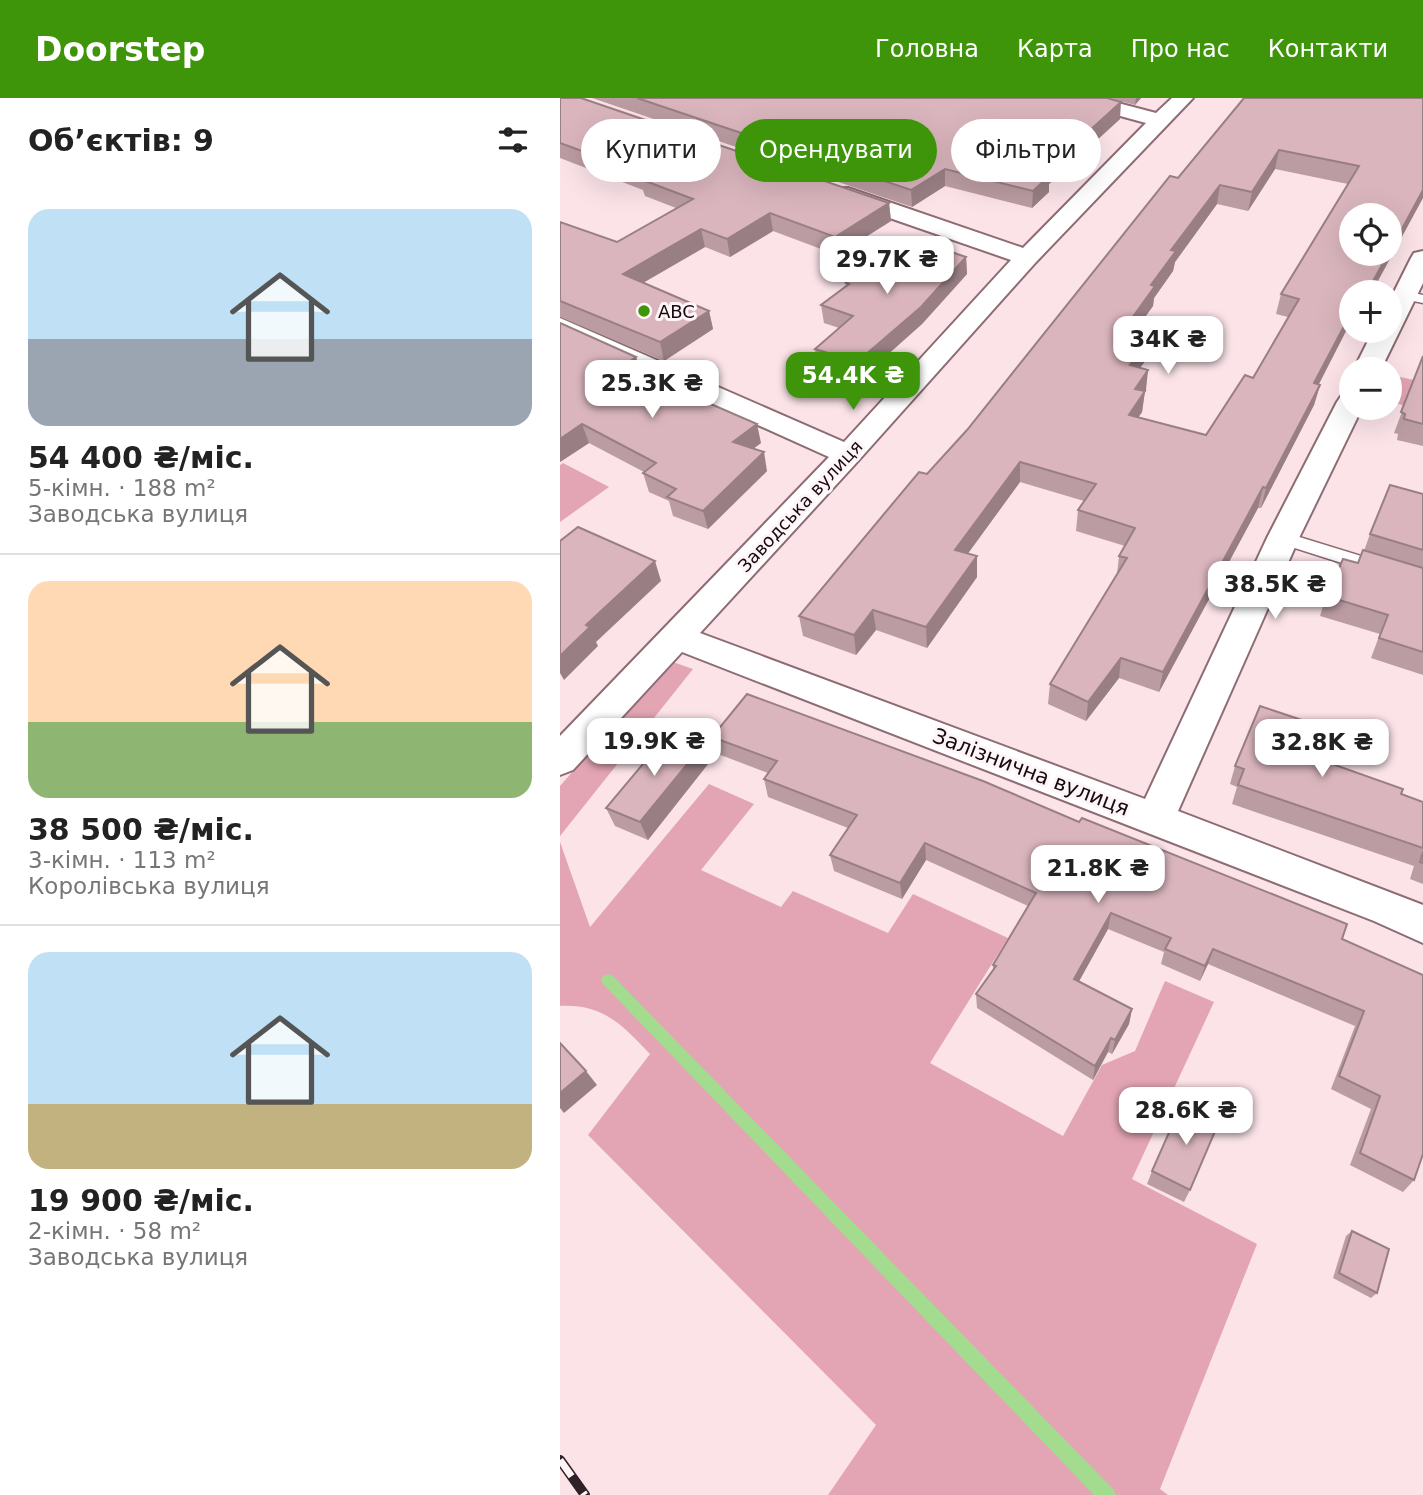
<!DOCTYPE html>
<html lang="uk">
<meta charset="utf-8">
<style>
body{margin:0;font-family:"DejaVu Sans",sans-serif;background:#f6f6f6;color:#222;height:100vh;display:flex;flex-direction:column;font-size:26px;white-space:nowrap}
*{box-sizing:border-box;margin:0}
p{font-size:23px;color:#767676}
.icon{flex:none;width:38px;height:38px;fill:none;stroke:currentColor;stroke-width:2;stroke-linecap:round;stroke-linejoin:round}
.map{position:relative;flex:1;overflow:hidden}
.drawer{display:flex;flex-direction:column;background:#fff;width:560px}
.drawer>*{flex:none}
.hud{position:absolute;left:21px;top:21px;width:665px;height:63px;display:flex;gap:14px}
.buttons{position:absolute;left:779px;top:105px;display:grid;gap:14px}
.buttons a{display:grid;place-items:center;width:63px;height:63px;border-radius:50%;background:#fff;box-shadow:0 7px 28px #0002;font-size:35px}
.price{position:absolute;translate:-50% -60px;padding:0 16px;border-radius:14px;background:#fff;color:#222;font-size:23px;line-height:46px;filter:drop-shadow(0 2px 4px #0008)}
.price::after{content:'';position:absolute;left:50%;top:42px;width:21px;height:16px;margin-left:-10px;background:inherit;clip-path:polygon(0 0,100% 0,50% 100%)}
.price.current{background:#3e9509;color:#fff}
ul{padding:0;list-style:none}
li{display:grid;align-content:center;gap:14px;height:371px;padding:0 28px}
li+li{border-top:2px solid #e0e0e0}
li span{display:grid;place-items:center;height:217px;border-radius:21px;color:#555}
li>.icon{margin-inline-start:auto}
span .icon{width:126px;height:126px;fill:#fffc;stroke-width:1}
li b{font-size:30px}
h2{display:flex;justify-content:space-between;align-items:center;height:84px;padding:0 28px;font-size:30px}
.chip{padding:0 24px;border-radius:32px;background:#fff;box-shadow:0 7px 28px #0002;font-size:24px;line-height:63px}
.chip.current{background:#3e9509;color:#fff}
header{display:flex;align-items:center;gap:42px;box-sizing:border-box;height:98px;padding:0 35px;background:#3e9509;color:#fff}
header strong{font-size:33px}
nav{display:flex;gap:38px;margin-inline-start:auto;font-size:24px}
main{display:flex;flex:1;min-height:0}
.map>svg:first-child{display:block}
.green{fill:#e3a5b4}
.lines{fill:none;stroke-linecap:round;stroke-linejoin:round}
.stream{fill:#a3db8f;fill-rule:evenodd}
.lane-casing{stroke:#8d6c74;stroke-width:3}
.street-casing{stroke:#8d6c74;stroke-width:4}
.lane{fill:#fff;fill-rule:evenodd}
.street{fill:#fff;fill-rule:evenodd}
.rail-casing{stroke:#2f2125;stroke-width:10}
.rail{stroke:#fdf5f7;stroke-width:7;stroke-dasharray:20;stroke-linecap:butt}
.wall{fill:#bb9ca3;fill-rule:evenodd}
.shaded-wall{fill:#997f84}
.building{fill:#dab5bd;stroke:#997f84;stroke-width:2;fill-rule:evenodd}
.poi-dot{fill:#3e9509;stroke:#fdf5f7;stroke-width:2.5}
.labels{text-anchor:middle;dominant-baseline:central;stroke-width:6;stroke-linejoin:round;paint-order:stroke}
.far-poi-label{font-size:18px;fill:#170a0d;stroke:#fdf5f7;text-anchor:start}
.far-street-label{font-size:18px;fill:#170a0d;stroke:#fdf5f7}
.street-label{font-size:21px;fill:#170a0d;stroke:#fdf5f7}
</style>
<header>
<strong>Doorstep</strong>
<nav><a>Головна</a><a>Карта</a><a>Про нас</a><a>Контакти</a></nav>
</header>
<main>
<section class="drawer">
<h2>Об’єктів: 9<svg class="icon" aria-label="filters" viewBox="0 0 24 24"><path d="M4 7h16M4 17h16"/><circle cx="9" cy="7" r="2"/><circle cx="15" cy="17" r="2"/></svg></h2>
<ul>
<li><span style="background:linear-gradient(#bfe0f5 60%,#9aa5b1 0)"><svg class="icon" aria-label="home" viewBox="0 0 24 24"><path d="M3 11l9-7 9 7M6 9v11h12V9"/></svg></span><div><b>54 400 ₴/міс.</b><p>5-кімн. · 188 m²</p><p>Заводська вулиця</p></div></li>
<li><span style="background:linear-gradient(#ffd9b3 65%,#8fb573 0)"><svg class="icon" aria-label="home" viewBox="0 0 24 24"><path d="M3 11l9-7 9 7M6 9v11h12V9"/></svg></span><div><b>38 500 ₴/міс.</b><p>3-кімн. · 113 m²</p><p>Королівська вулиця</p></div></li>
<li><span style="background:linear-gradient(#bfe0f5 70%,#c2b280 0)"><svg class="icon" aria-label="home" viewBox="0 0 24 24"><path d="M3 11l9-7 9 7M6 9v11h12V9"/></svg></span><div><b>19 900 ₴/міс.</b><p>2-кімн. · 58 m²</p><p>Заводська вулиця</p></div></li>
</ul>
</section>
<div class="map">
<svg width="863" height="1397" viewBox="0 0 863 1397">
<rect width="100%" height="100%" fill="#fbe3e8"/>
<!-- green -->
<g class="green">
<path d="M 831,277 L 863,284 L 863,312 L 830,304 Z"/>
<path d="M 3,365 L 49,389 L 0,424 L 0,367 Z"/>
<path d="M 110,563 L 133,571 L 0,738 L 0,688 Z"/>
<path d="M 149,686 L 194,706 L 141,772 L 221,809 L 233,793 L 328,835 L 353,796 L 448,840 L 370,965 L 503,1038 L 542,967 L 575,953 L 605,883 L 654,904 L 572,1081 L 697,1146 L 600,1391 L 608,1397 L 268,1397 L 316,1327 L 28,1037 L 90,956 C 62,927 44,906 0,908 L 0,744 L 30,829 Z"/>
</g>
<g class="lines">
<!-- stream -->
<path class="stream" d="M 48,876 L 53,878 L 553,1391 L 556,1397 L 534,1397 L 43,886 L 41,882 L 43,878 Z"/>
<defs>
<g id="lane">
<path d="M 844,193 L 863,197 L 863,205 L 839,200 L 837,197 Z"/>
<path d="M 723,434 L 863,477 L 863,491 L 716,444 L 714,440 L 716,436 Z"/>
</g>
<g id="street">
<path d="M 506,0 L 539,0 L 596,15 L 612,0 L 633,0 L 476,164 L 298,363 L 140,535 L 585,701 L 707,440 L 777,304 L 781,298 L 791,296 L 791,310 L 802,310 L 739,440 L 618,713 L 863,807 L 863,845 L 814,823 L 122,554 L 13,672 L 0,677 L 0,638 L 269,359 L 0,238 L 0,220 L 284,344 L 451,162 L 272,100 L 269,95 L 272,90 L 288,90 L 463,150 L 586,25 L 509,4 Z"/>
<path d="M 863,153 L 863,185 L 821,271 L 794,271 L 813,233 L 830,233 L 830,202 L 851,160 L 854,155 Z"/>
</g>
</defs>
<!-- lane casing -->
<use href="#lane" class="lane-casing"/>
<!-- street casing -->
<use href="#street" class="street-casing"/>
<!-- lane -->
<use href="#lane" class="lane"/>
<!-- street -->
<use href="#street" class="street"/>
<defs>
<path id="rail" d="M 0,1362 L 25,1397"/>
</defs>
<!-- rail casing -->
<use href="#rail" class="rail-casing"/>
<!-- rail -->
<use href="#rail" class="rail"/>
</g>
<!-- wall -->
<g class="wall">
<path d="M 0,0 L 329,105 L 331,123 L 277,157 L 213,133 L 170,159 L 145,149 L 83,185 L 149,213 L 153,231 L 104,263 L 0,219 L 0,124 L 57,144 L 116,110 L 85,98 L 83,92 L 0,60 Z"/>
<path d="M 32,0 L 547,0 L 560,21 L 489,86 L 489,94 L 472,110 L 385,88 L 352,109 Z"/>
<path d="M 549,0 L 581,0 L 575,7 Z"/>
<path d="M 863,0 L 791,194 L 792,233 L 791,234 L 786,233 L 759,286 L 760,287 L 754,307 L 701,410 L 698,410 L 599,594 L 559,580 L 526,623 L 488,606 L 490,586 L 557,476 L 559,458 L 565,448 L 516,433 L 518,412 L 524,403 L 460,384 L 408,455 L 417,479 L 367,550 L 316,532 L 296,557 L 243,538 L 239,518 L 407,332 L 618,80 ZM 715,71 L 788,86 L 721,196 L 716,216 L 728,219 L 693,280 L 646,337 L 578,319 L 582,314 L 588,272 L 580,270 L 595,250 L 580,225 L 593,208 L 594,200 L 613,173 L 615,164 L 657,106 L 688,113 Z"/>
<path d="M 406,159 L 407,176 L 362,226 L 299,282 L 257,269 L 255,251 L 279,230 L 264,225 L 261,207 L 286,188 L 286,185 L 302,174 L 302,171 Z"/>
<path d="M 0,225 L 76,259 L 81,276 L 201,345 L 194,350 L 207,373 L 148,431 L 113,418 L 109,403 L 89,394 L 83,375 L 84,374 L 29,345 L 0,364 Z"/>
<path d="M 863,258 L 863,348 L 837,342 L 838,336 L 834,335 Z"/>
<path d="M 863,396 L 863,577 L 811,560 L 820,536 L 760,518 L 766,498 L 798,465 L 804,453 L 810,436 Z"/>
<path d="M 152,639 L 782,841 L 863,877 L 854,1082 L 843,1094 L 790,1067 L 811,1011 L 771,991 L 795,928 L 648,866 L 640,883 L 601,866 L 604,854 L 548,831 L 519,883 L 572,911 L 569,926 L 552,956 L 548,954 L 533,982 L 417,910 L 416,896 L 433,873 L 433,867 L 468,808 L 366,762 L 342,801 L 274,773 L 270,757 L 288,730 L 208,699 L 204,681 L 208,675 L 158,656 Z"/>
<path d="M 761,662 L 863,704 L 863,786 L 850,781 L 854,768 L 672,706 L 677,689 L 670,686 L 675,668 Z"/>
<path d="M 148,666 L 88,742 L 55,728 L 46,710 Z"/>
<path d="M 592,1073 L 630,1092 L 624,1104 L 587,1086 Z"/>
<path d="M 792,1133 L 817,1195 L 811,1200 L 773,1180 L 786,1138 Z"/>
</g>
<!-- shaded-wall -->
<g class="shaded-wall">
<path d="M 576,0 L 581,0 L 575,7 Z"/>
<path d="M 561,4 L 560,21 L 489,86 L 489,94 L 472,110 L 473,93 L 486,72 Z"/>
<path d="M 719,52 L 715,71 L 688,113 L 692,94 Z"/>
<path d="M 385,71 L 385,88 L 352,109 L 351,92 Z"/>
<path d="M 660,87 L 657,106 L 615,164 L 613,173 L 594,200 L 593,208 L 568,243 L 570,223 L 611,152 Z"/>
<path d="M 863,92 L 863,100 L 812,194 L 807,194 L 828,156 L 830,156 L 830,153 Z"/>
<path d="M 329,105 L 331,123 L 277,157 L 275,139 Z"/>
<path d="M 210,115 L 213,133 L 170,159 L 167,141 Z"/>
<path d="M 141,131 L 145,149 L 67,194 L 63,176 Z"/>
<path d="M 406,159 L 407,176 L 362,226 L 299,282 L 297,264 Z"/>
<path d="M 149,213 L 153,231 L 104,263 L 100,244 Z"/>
<path d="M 791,215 L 786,233 L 749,305 L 754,285 Z"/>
<path d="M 597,230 L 595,250 L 567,287 L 570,267 Z"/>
<path d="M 76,259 L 82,278 L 63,268 Z"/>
<path d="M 588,272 L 586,292 L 572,311 L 575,291 Z"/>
<path d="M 760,287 L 754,307 L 701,410 L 706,390 Z"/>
<path d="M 585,293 L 582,314 L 567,337 L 569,317 Z"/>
<path d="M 22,326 L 29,345 L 0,364 L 0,341 Z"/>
<path d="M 197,326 L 201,345 L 177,363 L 173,344 Z"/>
<path d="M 204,354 L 207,373 L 148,431 L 143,413 Z"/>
<path d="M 460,364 L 460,384 L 396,472 L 395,452 Z"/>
<path d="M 703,389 L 698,410 L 599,594 L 603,574 Z"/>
<path d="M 417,458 L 417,479 L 367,550 L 366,529 Z"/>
<path d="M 95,463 L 101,483 L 36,544 L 38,548 L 4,582 L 0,575 L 0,558 L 26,527 Z"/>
<path d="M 313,512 L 316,532 L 296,557 L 294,537 Z"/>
<path d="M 561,560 L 559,580 L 526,623 L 528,604 Z"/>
<path d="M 142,648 L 148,666 L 88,742 L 80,724 Z"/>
<path d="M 365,745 L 366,762 L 342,801 L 340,785 Z"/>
<path d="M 551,815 L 548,831 L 512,896 L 514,881 Z"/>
<path d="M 653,851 L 648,866 L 640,883 L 645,868 Z"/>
<path d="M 572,911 L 569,926 L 552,956 L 555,942 Z"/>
<path d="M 551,940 L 548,954 L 533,982 L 535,968 Z"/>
<path d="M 26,973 L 37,987 L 4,1015 L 0,1010 L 0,995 Z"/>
</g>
<!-- building -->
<g class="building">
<path d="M 0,0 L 21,0 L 329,105 L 275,139 L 210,115 L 167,141 L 141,131 L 63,176 L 149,213 L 100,244 L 0,203 L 0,124 L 57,144 L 133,101 L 80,81 L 87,77 L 0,45 Z"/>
<path d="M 77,0 L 547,0 L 561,4 L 486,72 L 490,77 L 473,93 L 385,71 L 351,92 Z"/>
<path d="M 684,0 L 863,0 L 863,92 L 830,153 L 830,117 L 791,117 L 791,156 L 828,156 L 807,194 L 791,194 L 791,215 L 754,285 L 760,287 L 706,390 L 703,389 L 603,574 L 561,560 L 528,604 L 490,586 L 567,460 L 559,458 L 575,430 L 518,412 L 536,386 L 460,364 L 395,452 L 417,458 L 366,529 L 313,512 L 294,537 L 239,518 L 359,374 L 367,376 L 407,332 L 610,78 L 618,80 ZM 719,52 L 799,68 L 721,196 L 739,201 L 693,280 L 685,277 L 646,337 L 569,317 L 585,293 L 575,291 L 588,272 L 570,267 L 597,230 L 570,223 L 595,188 L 591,187 L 616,153 L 611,152 L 660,87 L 692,94 Z"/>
<path d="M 350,140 L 406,159 L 361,209 L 297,264 L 255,251 L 293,218 L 261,207 L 289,186 L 286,185 L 304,172 L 302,171 Z"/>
<path d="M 0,225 L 76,259 L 63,268 L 197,326 L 173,344 L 204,354 L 143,413 L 107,399 L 116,391 L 83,375 L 96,365 L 22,326 L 0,341 Z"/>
<path d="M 863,258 L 863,326 L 844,321 L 845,316 L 841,314 Z"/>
<path d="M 830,387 L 863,396 L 863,452 L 810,436 Z"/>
<path d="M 18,429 L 95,463 L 26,527 L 30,529 L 0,558 L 0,443 Z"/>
<path d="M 803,452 L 863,470 L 863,554 L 819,540 L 828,517 L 766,498 L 783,461 L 798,465 Z"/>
<path d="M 187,596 L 423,683 L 519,724 L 522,720 L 787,826 L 782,841 L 863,877 L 863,1056 L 854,1082 L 800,1055 L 820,998 L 779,978 L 804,913 L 653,851 L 645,868 L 605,851 L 611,840 L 551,815 L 514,881 L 572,911 L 555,942 L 551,940 L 535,968 L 416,896 L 436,868 L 433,867 L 476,795 L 365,745 L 340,785 L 270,757 L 297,717 L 204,681 L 217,663 L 152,639 Z"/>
<path d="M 700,608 L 772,632 L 761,662 L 843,691 L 841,696 L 863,704 L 863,750 L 678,687 L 684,671 L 675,668 Z"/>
<path d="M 109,635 L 142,648 L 80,724 L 46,710 Z"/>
<path d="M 863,754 L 863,765 L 860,764 Z"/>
<path d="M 0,945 L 26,973 L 0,995 Z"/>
<path d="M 622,1005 L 659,1024 L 630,1092 L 592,1073 Z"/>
<path d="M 792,1133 L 829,1151 L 817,1195 L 779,1175 Z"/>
</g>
<!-- markers -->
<circle class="poi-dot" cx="84" cy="213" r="7"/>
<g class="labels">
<!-- far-poi labels -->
<g class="far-poi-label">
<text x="98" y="213">ABC</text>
</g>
<!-- far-street labels -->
<g class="far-street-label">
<text transform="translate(240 408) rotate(-47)">Заводська вулиця</text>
</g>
<!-- street labels -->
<g class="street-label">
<text transform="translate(471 674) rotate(21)">Залізнична вулиця</text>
</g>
</g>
</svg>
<div class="buttons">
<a><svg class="icon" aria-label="locate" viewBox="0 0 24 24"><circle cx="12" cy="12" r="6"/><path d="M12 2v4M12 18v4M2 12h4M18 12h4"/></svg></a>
<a>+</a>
<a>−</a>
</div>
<b class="price" style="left:327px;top:198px">29.7K ₴</b>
<b class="price" style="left:608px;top:278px">34K ₴</b>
<b class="price current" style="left:293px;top:314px">54.4K ₴</b>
<b class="price" style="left:92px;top:322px">25.3K ₴</b>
<b class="price" style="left:715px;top:523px">38.5K ₴</b>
<b class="price" style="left:94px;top:680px">19.9K ₴</b>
<b class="price" style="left:762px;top:681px">32.8K ₴</b>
<b class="price" style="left:538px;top:807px">21.8K ₴</b>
<b class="price" style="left:626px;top:1049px">28.6K ₴</b>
<div class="hud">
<a class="chip">Купити</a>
<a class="chip current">Орендувати</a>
<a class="chip">Фільтри</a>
</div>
</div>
</main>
